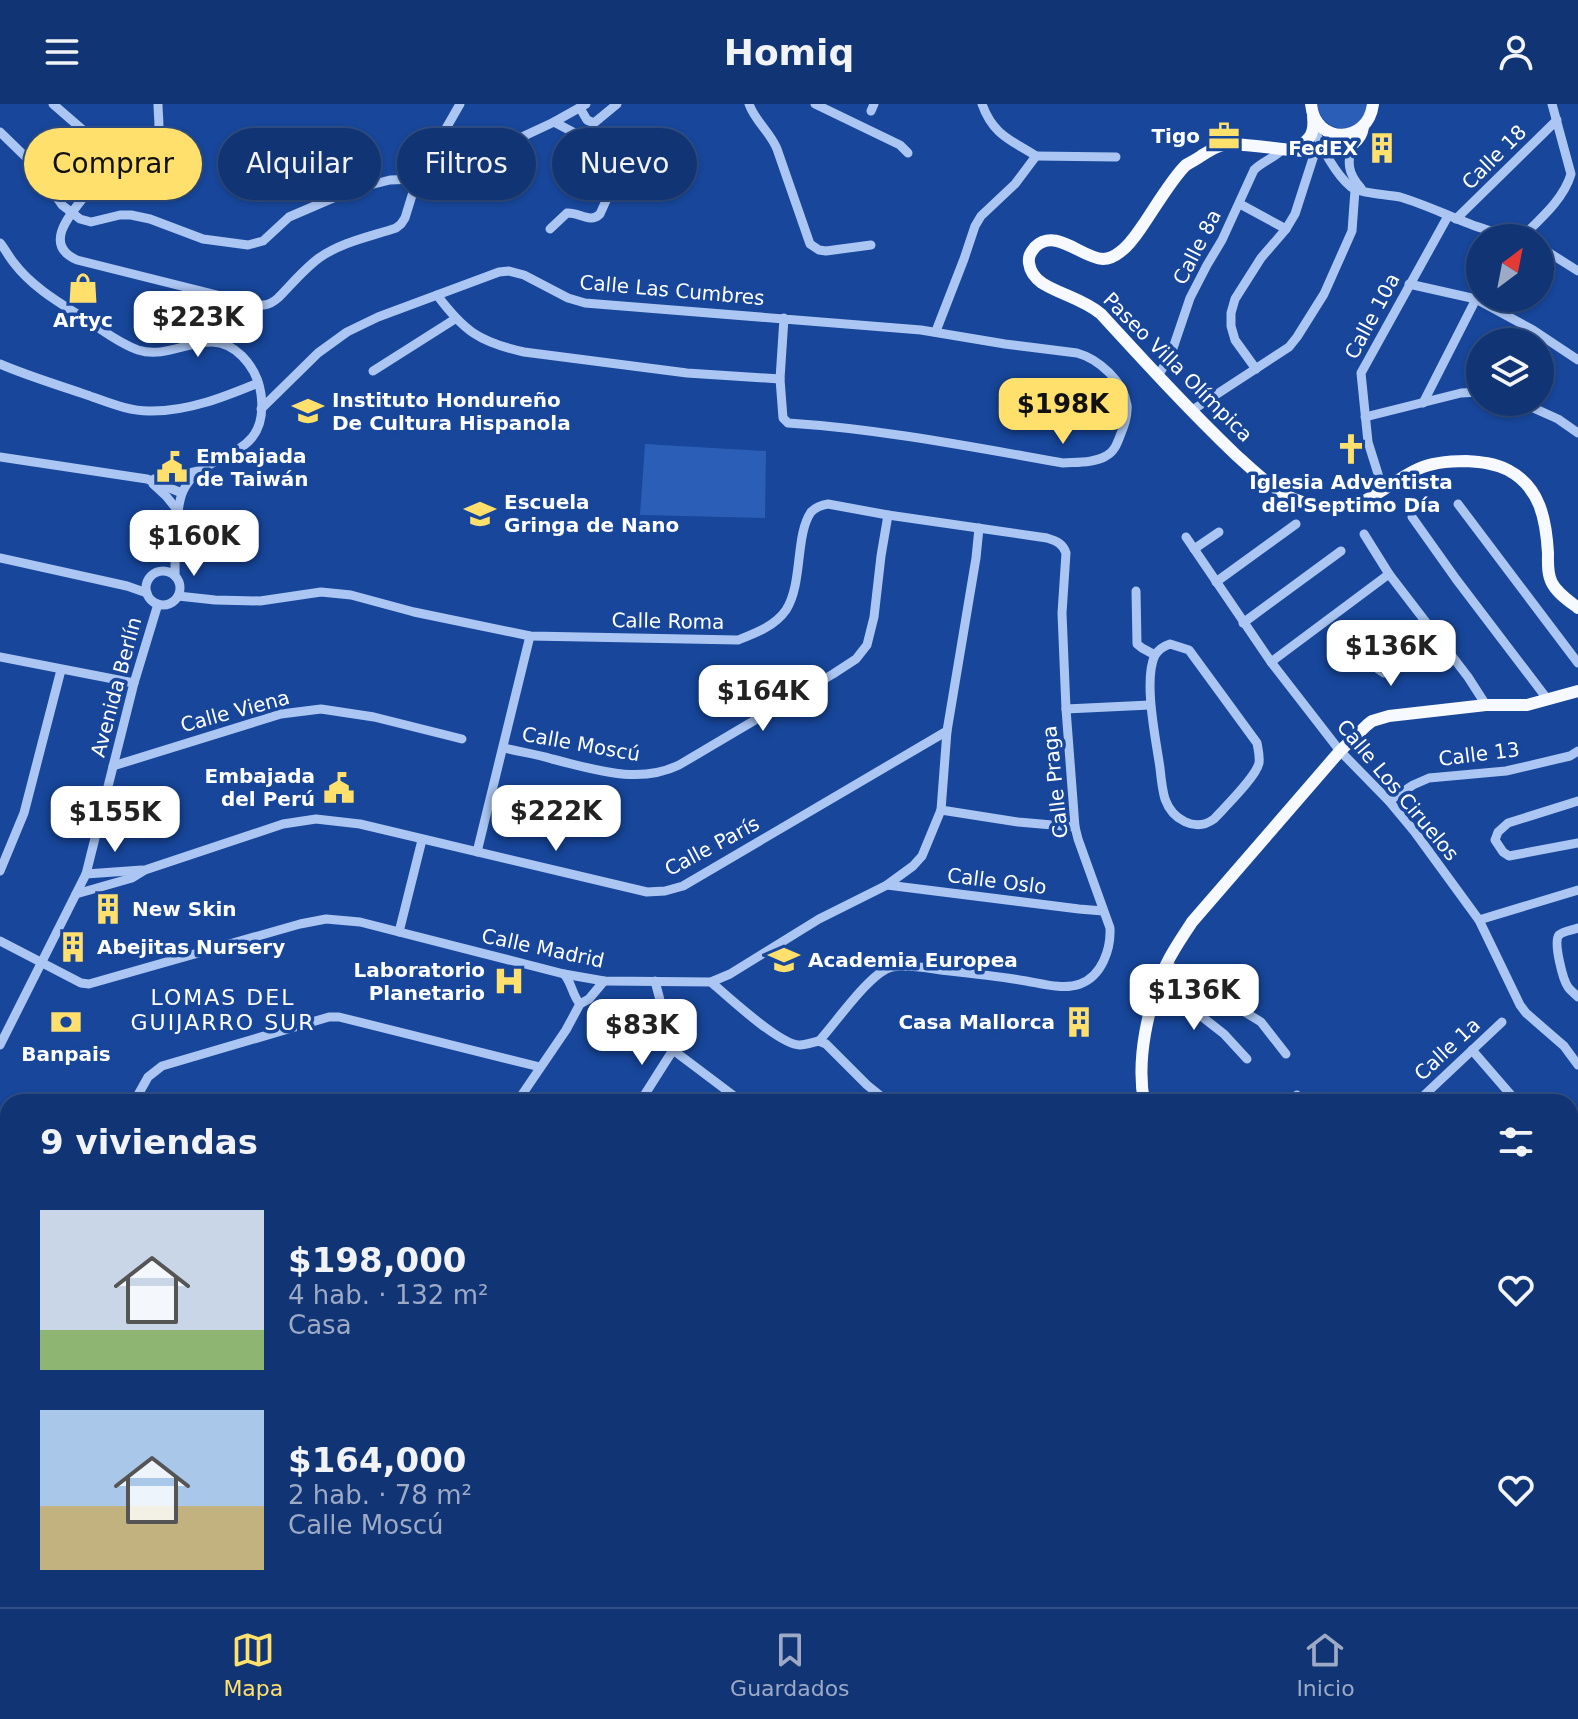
<!DOCTYPE html>
<html lang="es">
<meta charset="utf-8">
<style>
body{margin:0;font-family:"DejaVu Sans",sans-serif;background:#1e3f7c;color:#f1f3f6;height:100vh;display:flex;flex-direction:column;font-size:30px;white-space:nowrap}
*{box-sizing:border-box;margin:0}
p{font-size:26px;color:#9caac5}
.icon{flex:none;width:44px;height:44px;fill:none;stroke:currentColor;stroke-width:2;stroke-linecap:round;stroke-linejoin:round}
.map{position:relative;flex:1;overflow:hidden}
.details{position:absolute;left:0px;top:990px;width:1578px;height:514px;display:flex;flex-direction:column;background:#113474;border-radius:24px 24px 0 0;box-shadow:0 2px 6px #0004,0 0 0 2px #304f86}
.details>*{flex:none}
.hud{position:absolute;left:24px;top:24px;width:800px;height:72px;display:flex;gap:16px}
.needle{width:52px;rotate:32deg}
.fabs{position:absolute;left:1466px;top:120px;display:grid;gap:16px}
.fabs a{display:grid;place-items:center;width:88px;height:88px;border-radius:50%;background:#113474;box-shadow:0 2px 6px #0004,0 0 0 2px #304f86;font-size:40px}
.price{position:absolute;translate:-50% -68px;padding:0 18px;border-radius:16px;background:#fff;color:#222;font-size:26px;line-height:52px;filter:drop-shadow(0 2px 4px #0008)}
.price::after{content:'';position:absolute;left:50%;top:48px;width:24px;height:18px;margin-left:-12px;background:inherit;clip-path:polygon(0 0,100% 0,50% 100%)}
.price.active{background:#ffe06c;color:#111}
ul{padding:0;list-style:none}
li{display:flex;align-items:center;gap:24px;height:200px;padding:0 40px}
li span{display:grid;place-items:center;flex:none;width:224px;height:160px;border-radius:0px;color:#555}
li>.icon{margin-inline-start:auto}
span .icon{width:96px;height:96px;fill:#fffc;stroke-width:1}
li b{font-size:34px}
h2{display:flex;justify-content:space-between;align-items:center;height:96px;padding:0 40px;font-size:34px}
.pill{padding:0 28px;border-radius:36px;background:#113474;box-shadow:0 2px 6px #0004,0 0 0 2px #304f86;font-size:28px;line-height:72px}
.pill.active{background:#ffe06c;color:#111}
header{display:flex;justify-content:space-between;align-items:center;height:104px;padding:0 40px;background:#113474;font-size:36px;font-weight:800}
.tab-bar{display:flex;justify-content:space-around;align-items:center;height:112px;border-top:2px solid #304f86;background:#113474;font-size:22px;color:#9caac5}
.tab-bar a{display:grid;justify-items:center;gap:4px}
.tab-bar .active{color:#ffe06c}
.map>svg:first-child{display:block}
.green{fill:#2a5eb7}
.lines{fill:none;stroke-linecap:round;stroke-linejoin:round}
.stream{stroke:#9ebff4;stroke-width:3}
.major-tunnel{stroke:#3a62a9;stroke-width:12;stroke-dasharray:12 6;stroke-linecap:butt}
.minor{stroke:#abc6f2;stroke-width:9}
.major{stroke:#f6f9ff;stroke-width:12}
.labels{text-anchor:middle;dominant-baseline:central;stroke-width:7;stroke-linejoin:round;paint-order:stroke}
.poi-label{font-size:20px;font-weight:bold;fill:#fff;stroke:#17469a;text-anchor:start}
.street-label{font-size:20px;fill:#fff;stroke:#17469a}
.neighbourhood-label{font-size:22px;letter-spacing:2px;fill:#fff;stroke:#17469a}
</style>
<header><svg class="icon" aria-label="menu" viewBox="0 0 24 24"><path d="M4 6h16M4 12h16M4 18h16"/></svg>Homiq<svg class="icon" aria-label="person" viewBox="0 0 24 24"><circle cx="12" cy="8" r="4"/><path d="M4 21q1-7 8-7t8 7"/></svg></header>
<div class="map">
<svg width="1578" height="1503" viewBox="0 0 1578 1503">
<rect width="100%" height="100%" fill="#17469a"/>
<!-- green -->
<g class="green">
<path d="M 1317,0 L 1368,0 C 1362,32 1323,33 1317,0 Z"/>
<path d="M 645,340 L 766,347 L 765,414 L 640,411 Z"/>
<path d="M 924,1496 L 1039,1496 L 1034,1503 L 919,1503 Z"/>
</g>
<g class="lines">
<!-- stream -->
<g class="stream">
<path d="M 0,1477 L 8,1476"/>
<path d="M 696,1496 L 699,1503"/>
</g>
<!-- major-tunnel -->
<path class="major-tunnel" d="M 0,1195 L 8,1199"/>
<!-- minor -->
<g class="minor">
<path d="M 53,0 L 114,53 C 130,61 152,60 157,40 C 161,28 158,12 158,0"/>
<path d="M 749,0 C 755,17 770,28 777,45 L 810,140 L 819,146 L 826,147 L 871,141"/>
<path d="M 815,0 L 900,41 L 908,49"/>
<path d="M 580,4 L 587,16 L 594,19 L 617,0"/>
<path d="M 871,7 L 874,0"/>
<path d="M 1314,25 C 1321,43 1336,71 1351,83 C 1362,90 1386,90 1400,93 C 1424,100 1446,111 1470,120 C 1485,126 1502,130 1518,134"/>
<path d="M 0,28 L 35,62 L 62,101 L 80,115 L 91,118 L 120,111 L 131,111 L 150,115 L 203,135 L 248,141 L 263,137 L 289,113 L 354,85 L 390,76 L 417,75 L 466,59 L 554,18 L 586,0"/>
<path d="M 1353,39 C 1347,57 1347,69 1361,84"/>
<path d="M 1036,52 L 1116,53"/>
<path d="M 114,53 C 105,65 97,77 87,89 C 72,109 41,140 77,156 L 249,199 C 261,202 268,203 278,194 C 291,181 304,165 319,154 C 342,138 369,133 396,124 L 401,120 L 405,114 L 417,75 L 460,0"/>
<path d="M 572,64 L 586,35"/>
<path d="M 442,68 L 460,71 L 495,62"/>
<path d="M 1240,100 L 1286,125"/>
<path d="M 1456,115 L 1557,16"/>
<path d="M 550,125 L 567,109 C 579,108 590,120 600,110 L 622,61 L 622,57 L 620,53 L 554,18"/>
<path d="M 1521,134 C 1539,116 1564,95 1571,70 L 1552,0"/>
<path d="M 0,139 C 5,145 9,153 14,159 C 32,183 60,199 85,215 C 103,226 118,239 138,246 C 175,258 208,218 242,252 C 252,262 259,276 261,290 C 270,360 204,343 183,387 C 175,405 175,452 175,472"/>
<path d="M 1540,143 L 1578,167"/>
<path d="M 1409,180 L 1476,195 L 1533,226 L 1578,256"/>
<path d="M 437,191 C 464,227 479,238 524,248 L 687,269 L 780,275"/>
<path d="M 936,227 L 964,155 L 975,122 L 981,112 L 1015,80 L 1036,52 C 1011,36 993,31 982,0"/>
<path d="M 0,260 C 28,272 58,281 87,291 C 107,298 130,308 152,307 C 189,307 224,293 258,279"/>
<path d="M 1256,265 L 1235,236 L 1231,222 L 1231,209 L 1235,195 L 1261,154 L 1286,125 L 1295,110 L 1315,48"/>
<path d="M 373,267 L 455,215"/>
<path d="M 1158,272 L 1171,250 L 1190,194 L 1207,161 L 1222,136 L 1254,66 C 1263,57 1275,54 1284,44"/>
<path d="M 1520,298 L 1558,315 L 1578,329"/>
<path d="M 1423,299 L 1476,195"/>
<path d="M 261,305 L 318,249 L 347,228 L 378,213 L 499,168 L 509,167 L 524,171 L 568,194 L 585,199 L 921,226 L 1005,240 L 1077,249 C 1099,255 1124,278 1127,301 C 1128,312 1124,322 1120,332 C 1117,340 1114,348 1106,352 C 1094,359 1077,358 1063,359 C 972,343 881,325 788,319 L 783,314 L 780,275 L 784,214"/>
<path d="M 1191,307 L 1289,243 L 1297,233 L 1324,190 L 1352,127 L 1355,86"/>
<path d="M 1365,313 L 1461,289 L 1480,288"/>
<path d="M 0,353 L 147,375 L 182,389"/>
<path d="M 154,375 L 173,373 L 198,367"/>
<path d="M 153,380 L 166,392 L 179,408"/>
<path d="M 1385,383 L 1379,373 L 1368,338 L 1361,269 L 1448,112"/>
<path d="M 1458,400 L 1578,559"/>
<path d="M 1412,413 L 1456,475 L 1548,596"/>
<path d="M 1364,430 L 1389,470 L 1468,573 L 1486,601"/>
<path d="M 1186,433 L 1271,558 L 1340,647 L 1389,697 L 1414,727 L 1479,816 L 1520,901 L 1526,909 L 1564,942 L 1578,961"/>
<path d="M 1194,445 L 1219,428"/>
<path d="M 0,454 L 127,482 L 147,489"/>
<circle cx="163" cy="484" r="17"/>
<path d="M 1216,478 L 1296,420"/>
<path d="M 1136,487 L 1137,540 L 1142,544 L 1155,551"/>
<path d="M 178,492 L 215,496 L 260,497 L 321,488 L 351,491 L 414,508 L 530,532 L 738,536 C 756,529 775,522 786,506 C 803,480 795,431 811,408 C 816,403 821,401 828,400 L 888,411 L 1047,434 C 1057,437 1063,440 1066,449 L 1062,509 L 1066,605 L 1075,723 L 1078,735 L 1110,824 C 1111,845 1102,872 1080,880 C 1064,886 1043,880 1026,877 C 998,872 969,869 941,866 C 926,864 906,860 892,863 C 871,867 835,920 819,937"/>
<path d="M 1243,519 L 1341,447"/>
<path d="M 1354,534 L 1378,565 L 1384,569 L 1388,568 L 1436,532"/>
<path d="M 1170,540 L 1189,546 L 1257,639 C 1258,645 1260,652 1259,659 C 1256,673 1225,703 1214,715 C 1195,729 1172,715 1165,695 C 1162,685 1161,674 1160,664 C 1156,636 1143,576 1155,551 C 1159,545 1164,542 1170,540 Z"/>
<path d="M 0,553 L 134,579"/>
<path d="M 1271,558 L 1389,470"/>
<path d="M 1066,605 L 1150,601"/>
<path d="M 504,644 C 520,648 536,650 552,655 C 594,665 638,681 679,661 L 833,570 L 856,555 L 867,541 L 874,513 L 881,452 L 888,411"/>
<path d="M 113,662 L 281,610 L 321,605 L 374,613 L 462,635"/>
<path d="M 1389,697 L 1413,681 L 1429,674 L 1506,667 L 1570,652 L 1578,647"/>
<path d="M 1578,697 L 1508,719 L 1498,728 L 1495,736 L 1503,748 L 1509,752 L 1578,739"/>
<path d="M 941,706 L 1018,718 L 1075,723"/>
<path d="M 477,748 L 530,532"/>
<path d="M 0,767 L 24,709 L 61,566"/>
<path d="M 86,770 L 142,766"/>
<path d="M 887,781 L 1079,805 L 1103,807"/>
<path d="M 76,790 L 132,774 L 145,766 L 283,720 L 316,715 L 360,720 L 647,788 L 665,787 L 683,782 L 947,627"/>
<path d="M 1479,816 L 1578,786"/>
<path d="M 1578,824 C 1573,826 1563,827 1559,831 C 1553,838 1563,876 1568,883 C 1570,886 1575,890 1578,893"/>
<path d="M 399,828 L 422,736"/>
<path d="M 0,837 L 81,879 L 89,880 L 300,820 L 326,815 L 360,818 L 564,870 L 604,877 L 711,878 L 730,870 L 819,815 L 887,781 L 913,762 L 922,752 L 941,706 L 947,627 L 976,454 L 979,424"/>
<path d="M 1167,860 L 1261,918 L 1286,950"/>
<path d="M 564,870 C 572,879 572,891 580,900"/>
<path d="M 655,877 L 673,946 L 742,998"/>
<path d="M 711,878 C 727,892 781,942 800,941 C 806,941 814,938 819,937 L 826,940 L 867,981 L 888,998"/>
<path d="M 1159,879 L 1224,930 L 1247,955"/>
<path d="M 0,941 L 86,770 L 134,579 L 158,500"/>
<path d="M 1472,946 L 1517,998"/>
<path d="M 134,998 L 148,973 L 162,962 L 329,913 L 339,913 L 540,963"/>
<path d="M 517,998 L 566,926 L 580,900 L 589,895 L 604,877"/>
<path d="M 640,998 L 673,946"/>
<path d="M 1289,998 L 1297,991"/>
<path d="M 1417,998 L 1502,918"/>
<path d="M 1570,1074 L 1578,1081"/>
<path d="M 1570,1266 L 1578,1272"/>
<path d="M 1570,1304 L 1578,1292"/>
<path d="M 0,1309 L 8,1313"/>
<path d="M 0,1423 L 8,1424"/>
<path d="M 1537,1496 L 1544,1503"/>
<path d="M 204,1503 L 208,1496"/>
<path d="M 1223,1503 L 1226,1496"/>
<path d="M 1267,1503 L 1270,1496"/>
<path d="M 1338,1503 L 1338,1496"/>
<path d="M 1400,1503 L 1404,1496"/>
</g>
<!-- major -->
<g class="major">
<path d="M 1311,0 C 1315,41 1368,41 1373,0"/>
<path d="M 1363,23 C 1356,69 1256,35 1223,41 C 1215,43 1209,47 1201,52 C 1197,55 1191,58 1186,61 C 1173,73 1154,105 1143,121 C 1136,131 1130,141 1120,148 C 1115,152 1109,155 1103,155 C 1081,154 1056,123 1035,143 C 1031,148 1028,152 1029,159 C 1030,167 1035,174 1042,179 C 1061,191 1083,195 1101,210 C 1145,258 1189,306 1236,351 C 1253,366 1273,386 1294,395 C 1315,404 1346,406 1366,396 C 1384,387 1400,373 1418,365 C 1433,358 1450,357 1466,357 C 1481,358 1494,359 1508,366 C 1540,383 1546,415 1548,449 C 1548,458 1547,470 1552,479 C 1557,489 1569,497 1578,504"/>
<path d="M 1296,46 C 1310,34 1315,31 1313,12"/>
<path d="M 1144,998 C 1136,954 1148,902 1166,861 C 1173,846 1183,832 1192,818 L 1340,647 L 1367,621 L 1372,617 L 1389,612 L 1486,601 L 1527,601 L 1578,587"/>
<path d="M 0,1187 L 8,1192"/>
<path d="M 0,1202 L 8,1207"/>
<path d="M 1570,1431 L 1578,1438"/>
<path d="M 1207,1496 L 1208,1503"/>
<path d="M 346,1503 L 350,1496"/>
<path d="M 363,1503 L 366,1496"/>
<path d="M 1187,1503 L 1188,1496"/>
</g>
</g>
<!-- icons -->
<defs>
<symbol id="office-bare" viewBox="-9 -9 18 18"><path d="M-6-3h4V-5.5h4V-3h4V5H-6ZM-1-4.5V-3h2v-1.5ZM-6 0V1H6V0Z" fill="#ffe06c" stroke="#17469a" stroke-width="2.5" paint-order="stroke"/></symbol>
<symbol id="building-bare" viewBox="-9 -9 18 18"><path d="M-4-6H4V6H1V3H-1V6H-4ZM-2.5-4.3h1.7v1.8h-1.7ZM.8-4.3h1.7v1.8H.8ZM-2.5-1h1.7V.8h-1.7ZM.8-1h1.7V.8H.8Z" fill="#ffe06c" stroke="#17469a" stroke-width="2.5" paint-order="stroke"/></symbol>
<symbol id="shop-bare" viewBox="-9 -9 18 18"><path d="M-5-2.5h2.3a2.7 3.5 0 0 1 5.4 0H5L5.5 6h-11ZM-1.5-2.5h3a1.5 2.3 0 0 0-3 0Z" fill="#ffe06c" stroke="#17469a" stroke-width="2.5" paint-order="stroke"/></symbol>
<symbol id="school-bare" viewBox="-9 -9 18 18"><path d="M0-5L7-2L0 1L-7-2ZM-4 1L0 2.5L4 1V4Q0 6-4 4Z" fill="#ffe06c" stroke="#17469a" stroke-width="2.5" paint-order="stroke"/></symbol>
<symbol id="church-bare" viewBox="-9 -9 18 18"><path d="M-1.2-6h2.4v3.5h3.3v2.4h-3.3V6h-2.4V-.1h-3.3v-2.4h3.3Z" fill="#ffe06c" stroke="#17469a" stroke-width="2.5" paint-order="stroke"/></symbol>
<symbol id="civic-bare" viewBox="-9 -9 18 18"><path d="M-.6-6.5H3V-4.5H.6V-3L4-1V1h2V6H-6V1h2V-1L-.6-3ZM-1.2 2.5V6h2.4V2.5Z" fill="#ffe06c" stroke="#17469a" stroke-width="2.5" paint-order="stroke"/></symbol>
<symbol id="hospital-bare" viewBox="-9 -9 18 18"><path d="M-5-5h3v3.5h4V-5h3V5h-3V1.5h-4V5h-3Z" fill="#ffe06c" stroke="#17469a" stroke-width="2.5" paint-order="stroke"/></symbol>
<symbol id="bank-bare" viewBox="-9 -9 18 18"><path d="M-6-4H6V4H-6ZM0-2.3a2.3 2.3 0 1 0 0 4.6a2.3 2.3 0 1 0 0-4.6Z" fill="#ffe06c" stroke="#17469a" stroke-width="2.5" paint-order="stroke"/></symbol>
</defs>
<g fill-rule="evenodd">
<use href="#office-bare" x="1202" y="10" width="44" height="44"/>
<use href="#building-bare" x="1360" y="22" width="44" height="44"/>
<use href="#shop-bare" x="61" y="162" width="44" height="44"/>
<use href="#school-bare" x="286" y="285" width="44" height="44"/>
<use href="#church-bare" x="1329" y="323" width="44" height="44"/>
<use href="#civic-bare" x="150" y="341" width="44" height="44"/>
<use href="#school-bare" x="458" y="388" width="44" height="44"/>
<use href="#civic-bare" x="317" y="662" width="44" height="44"/>
<use href="#building-bare" x="86" y="783" width="44" height="44"/>
<use href="#building-bare" x="51" y="821" width="44" height="44"/>
<use href="#school-bare" x="762" y="834" width="44" height="44"/>
<use href="#hospital-bare" x="487" y="855" width="44" height="44"/>
<use href="#bank-bare" x="44" y="896" width="44" height="44"/>
<use href="#building-bare" x="1057" y="896" width="44" height="44"/>
</g>
<g class="labels">
<!-- poi labels -->
<g class="poi-label">
<text x="1200" y="32" text-anchor="end">Tigo</text>
<text x="1358" y="44" text-anchor="end">FedEX</text>
<text x="83" y="216" text-anchor="middle">Artyc</text>
<text x="332" y="296">Instituto Hondureño<tspan x="332" dy="23">De Cultura Hispanola</tspan></text>
<text x="196" y="352">Embajada<tspan x="196" dy="23">de Taiwán</tspan></text>
<text x="1351" y="378" text-anchor="middle">Iglesia Adventista<tspan x="1351" dy="23">del Septimo Día</tspan></text>
<text x="504" y="398">Escuela<tspan x="504" dy="23">Gringa de Nano</tspan></text>
<text x="315" y="672" text-anchor="end">Embajada<tspan x="315" dy="23">del Perú</tspan></text>
<text x="132" y="805">New Skin</text>
<text x="97" y="843">Abejitas Nursery</text>
<text x="808" y="856">Academia Europea</text>
<text x="485" y="866" text-anchor="end">Laboratorio<tspan x="485" dy="23">Planetario</tspan></text>
<text x="1055" y="918" text-anchor="end">Casa Mallorca</text>
<text x="66" y="950" text-anchor="middle">Banpais</text>
</g>
<!-- street labels -->
<g class="street-label">
<text transform="translate(1494 53) rotate(-45)">Calle 18</text>
<text transform="translate(1197 143) rotate(-63)">Calle 8a</text>
<text transform="translate(672 186) rotate(5)">Calle Las Cumbres</text>
<text transform="translate(1372 212) rotate(-62)">Calle 10a</text>
<text transform="translate(1178 263) rotate(45)">Paseo Villa Olímpica</text>
<text transform="translate(668 517) rotate(1)">Calle Roma</text>
<text transform="translate(116 583) rotate(-75)">Avenida Berlín</text>
<text transform="translate(235 607) rotate(-15)">Calle Viena</text>
<text transform="translate(581 640) rotate(10)">Calle Moscú</text>
<text transform="translate(1479 650) rotate(-7)">Calle 13</text>
<text transform="translate(1055 678) rotate(-96)">Calle Praga</text>
<text transform="translate(1398 686) rotate(50)">Calle Los Ciruelos</text>
<text transform="translate(712 742) rotate(-28)">Calle París</text>
<text transform="translate(997 777) rotate(7)">Calle Oslo</text>
<text transform="translate(543 844) rotate(12)">Calle Madrid</text>
<text transform="translate(1447 945) rotate(-43)">Calle 1a</text>
</g>
<!-- neighbourhood labels -->
<g class="neighbourhood-label">
<text x="223" y="893">LOMAS DEL<tspan x="223" dy="25">GUIJARRO SUR</tspan></text>
</g>
</g>
</svg>
<div class="fabs">
<a><svg class="needle" viewBox="-14 -14 28 28"><path d="M0-13l5 13h-10z" fill="#e53935"/><path d="M0 13l5-13h-10z" fill="#9caac5"/></svg></a>
<a><svg class="icon" aria-label="layers" viewBox="0 0 24 24"><path d="M12 4l9 5-9 5-9-5zM3 14l9 5 9-5"/></svg></a>
</div>
<b class="price" style="left:198px;top:255px">$223K</b>
<b class="price active" style="left:1063px;top:342px">$198K</b>
<b class="price" style="left:194px;top:474px">$160K</b>
<b class="price" style="left:1391px;top:584px">$136K</b>
<b class="price" style="left:763px;top:629px">$164K</b>
<b class="price" style="left:556px;top:749px">$222K</b>
<b class="price" style="left:115px;top:750px">$155K</b>
<b class="price" style="left:1194px;top:928px">$136K</b>
<b class="price" style="left:642px;top:963px">$83K</b>
<div class="hud">
<a class="pill active">Comprar</a>
<a class="pill">Alquilar</a>
<a class="pill">Filtros</a>
<a class="pill">Nuevo</a>
</div>
<section class="details">
<h2>9 viviendas<svg class="icon" aria-label="filters" viewBox="0 0 24 24"><path d="M4 7h16M4 17h16"/><circle cx="9" cy="7" r="2"/><circle cx="15" cy="17" r="2"/></svg></h2>
<ul>
<li><span style="background:linear-gradient(#c9d6e8 75%,#8fb573 0)"><svg class="icon" aria-label="home" viewBox="0 0 24 24"><path d="M3 11l9-7 9 7M6 9v11h12V9"/></svg></span><div><b>$198,000</b><p>4 hab. · 132 m²</p><p>Casa</p></div><svg class="icon" aria-label="heart" viewBox="0 0 24 24"><path d="M12 20l-8-8c-3-5 5-10 8-4 3-6 11-1 8 4z"/></svg></li>
<li><span style="background:linear-gradient(#a9c7e8 60%,#c2b280 0)"><svg class="icon" aria-label="home" viewBox="0 0 24 24"><path d="M3 11l9-7 9 7M6 9v11h12V9"/></svg></span><div><b>$164,000</b><p>2 hab. · 78 m²</p><p>Calle Moscú</p></div><svg class="icon" aria-label="heart" viewBox="0 0 24 24"><path d="M12 20l-8-8c-3-5 5-10 8-4 3-6 11-1 8 4z"/></svg></li>
</ul>
</section>
</div>
<nav class="tab-bar">
<a class="active"><svg class="icon" aria-label="map" viewBox="0 0 24 24"><path d="M3 6l6-2 6 2 6-2v14l-6 2-6-2-6 2zM9 4v14M15 6v14"/></svg>Mapa</a>
<a><svg class="icon" aria-label="saved" viewBox="0 0 24 24"><path d="M7 4h10v16l-5-4-5 4z"/></svg>Guardados</a>
<a><svg class="icon" aria-label="home" viewBox="0 0 24 24"><path d="M3 11l9-7 9 7M6 9v11h12V9"/></svg>Inicio</a>
</nav>
